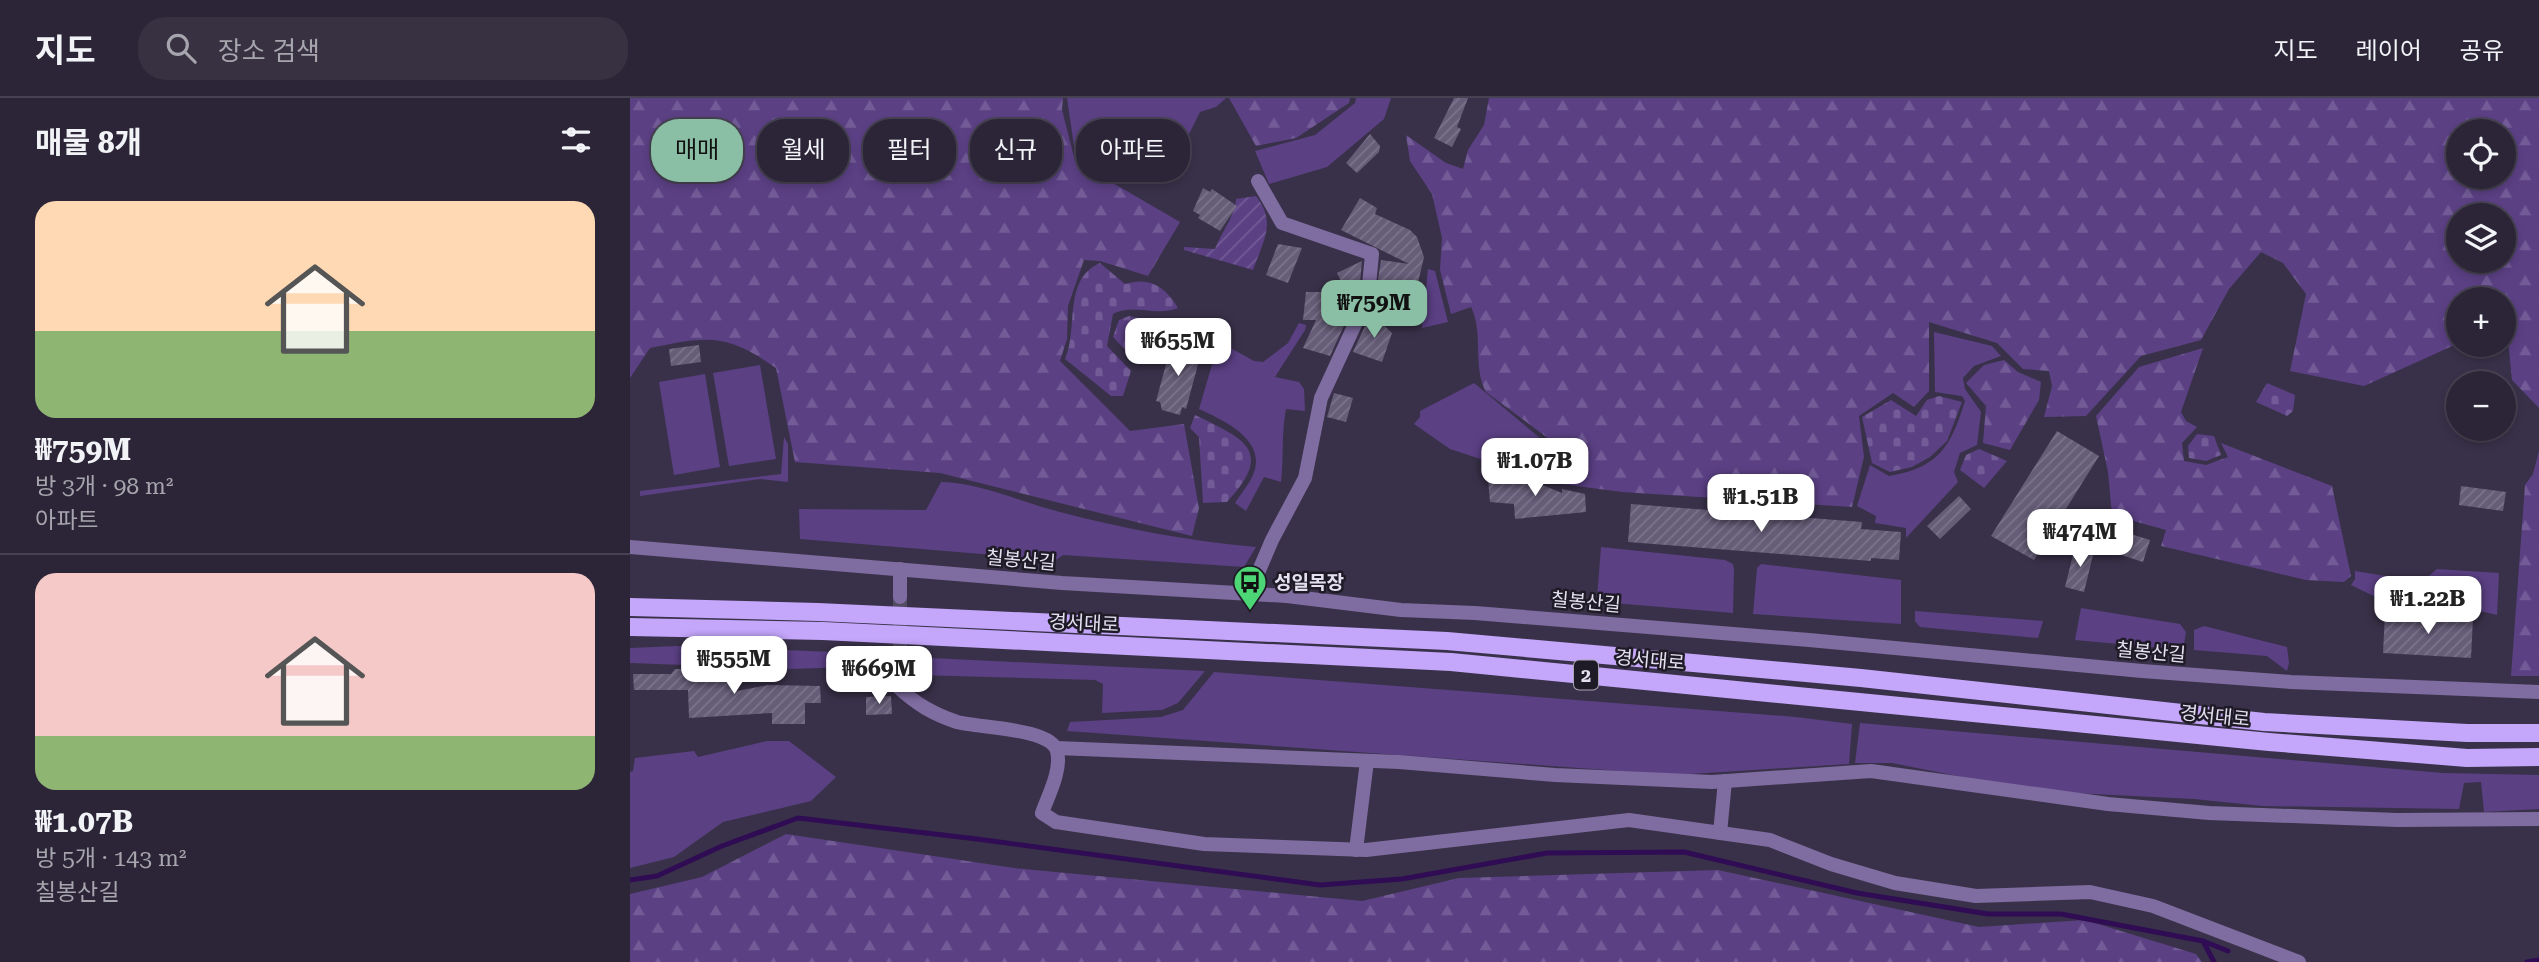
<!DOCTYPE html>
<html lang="ko">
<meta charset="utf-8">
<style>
body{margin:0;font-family:"Roboto Serif","Noto Sans KR",serif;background:#373142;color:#f1f3f6;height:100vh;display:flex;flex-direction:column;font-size:26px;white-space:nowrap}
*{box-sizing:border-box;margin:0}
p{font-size:23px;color:#a6a5ad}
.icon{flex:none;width:38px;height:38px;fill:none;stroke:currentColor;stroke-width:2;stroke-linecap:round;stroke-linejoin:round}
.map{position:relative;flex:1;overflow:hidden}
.drawer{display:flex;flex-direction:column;background:#2b2537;width:630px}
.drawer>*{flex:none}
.top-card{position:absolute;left:21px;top:21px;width:665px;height:63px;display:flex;gap:14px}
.fabs{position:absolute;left:1816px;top:21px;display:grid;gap:14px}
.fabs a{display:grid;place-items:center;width:70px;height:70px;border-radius:50%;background:#2b2537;box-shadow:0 4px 10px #0003,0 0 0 2px #474252;font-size:35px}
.price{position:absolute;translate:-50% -60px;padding:0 16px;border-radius:14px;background:#fff;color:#222;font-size:23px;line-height:46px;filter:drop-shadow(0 2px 4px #0008)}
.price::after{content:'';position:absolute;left:50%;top:42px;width:21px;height:16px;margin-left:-10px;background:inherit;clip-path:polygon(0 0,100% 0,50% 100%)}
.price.selected{background:#8abfa5;color:#111}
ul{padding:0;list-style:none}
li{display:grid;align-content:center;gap:14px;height:371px;padding:0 35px}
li+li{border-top:2px solid #474252}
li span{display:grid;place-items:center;height:217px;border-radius:21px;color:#555}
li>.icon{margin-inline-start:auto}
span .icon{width:126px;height:126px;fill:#fffc;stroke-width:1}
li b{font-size:30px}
h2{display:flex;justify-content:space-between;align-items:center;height:84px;padding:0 35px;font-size:30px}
.pill{padding:0 24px;border-radius:28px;background:#2b2537;box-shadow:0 4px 10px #0003,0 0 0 2px #474252;font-size:24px;line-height:63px}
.pill.selected{background:#8abfa5;color:#111}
header{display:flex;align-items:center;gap:42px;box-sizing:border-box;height:98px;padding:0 35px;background:#2b2537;border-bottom:2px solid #474252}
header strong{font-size:33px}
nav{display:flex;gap:38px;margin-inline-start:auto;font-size:24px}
.search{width:490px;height:63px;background:#373142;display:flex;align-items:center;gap:18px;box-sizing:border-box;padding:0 24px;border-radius:28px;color:#a6a5ad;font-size:26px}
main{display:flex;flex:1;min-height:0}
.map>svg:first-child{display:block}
.grass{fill:#5b4084}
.forest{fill:url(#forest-firs);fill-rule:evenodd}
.cemetery{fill:url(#cemetery-stones)}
.garden{fill:url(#garden-furrows)}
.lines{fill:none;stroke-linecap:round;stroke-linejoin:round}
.stream{stroke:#2f0c53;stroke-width:5}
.building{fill:url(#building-hatch)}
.minor-tunnel{stroke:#534b62;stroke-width:14;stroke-dasharray:14 7;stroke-linecap:butt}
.minor{stroke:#7f6ca0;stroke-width:14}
.tertiary{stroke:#7f6ca0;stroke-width:14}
.primary{stroke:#c4a6fa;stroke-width:18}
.labels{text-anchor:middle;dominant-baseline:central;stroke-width:5;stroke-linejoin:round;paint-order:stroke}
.shield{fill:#1f1b26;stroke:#aaa5b3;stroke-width:2}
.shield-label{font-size:18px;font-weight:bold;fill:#e5e0f0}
.street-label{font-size:19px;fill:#e5e0f0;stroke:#1f1b26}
.poi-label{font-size:19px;font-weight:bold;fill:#e5e0f0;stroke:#1f1b26;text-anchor:start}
</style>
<header>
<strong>지도</strong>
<div class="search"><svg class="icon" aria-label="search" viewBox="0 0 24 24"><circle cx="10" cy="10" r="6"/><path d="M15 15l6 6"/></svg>장소 검색</div>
<nav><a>지도</a><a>레이어</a><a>공유</a></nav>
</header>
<main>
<section class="drawer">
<h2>매물 8개<svg class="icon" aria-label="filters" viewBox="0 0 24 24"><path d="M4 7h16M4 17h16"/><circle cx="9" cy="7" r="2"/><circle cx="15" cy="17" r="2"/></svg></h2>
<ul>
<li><span style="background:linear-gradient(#ffd9b3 60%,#8fb573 0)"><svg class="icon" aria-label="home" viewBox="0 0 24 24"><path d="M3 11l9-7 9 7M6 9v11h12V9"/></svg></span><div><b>₩759M</b><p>방 3개 · 98 m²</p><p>아파트</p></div></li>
<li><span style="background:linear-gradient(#f6c9c9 75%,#8fb573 0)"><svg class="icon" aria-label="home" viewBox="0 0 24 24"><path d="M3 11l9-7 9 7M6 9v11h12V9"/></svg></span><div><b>₩1.07B</b><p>방 5개 · 143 m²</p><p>칠봉산길</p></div></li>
</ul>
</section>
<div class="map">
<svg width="1909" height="864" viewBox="0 0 1909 864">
<defs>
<pattern id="forest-firs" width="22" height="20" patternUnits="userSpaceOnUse" patternTransform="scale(1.75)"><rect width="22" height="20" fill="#5b4084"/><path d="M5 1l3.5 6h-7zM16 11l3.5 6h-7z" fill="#725b96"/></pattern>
<pattern id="cemetery-stones" width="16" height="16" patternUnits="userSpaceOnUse" patternTransform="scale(1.75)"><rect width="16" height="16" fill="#5b4084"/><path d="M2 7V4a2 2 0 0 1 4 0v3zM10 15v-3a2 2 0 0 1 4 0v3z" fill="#725b96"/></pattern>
<pattern id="garden-furrows" width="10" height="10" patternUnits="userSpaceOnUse" patternTransform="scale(1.75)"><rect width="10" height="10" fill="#5b4084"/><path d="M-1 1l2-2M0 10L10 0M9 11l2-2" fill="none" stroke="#725b96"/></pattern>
<pattern id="building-hatch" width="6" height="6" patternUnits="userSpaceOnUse" patternTransform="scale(1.75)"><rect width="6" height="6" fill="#665d78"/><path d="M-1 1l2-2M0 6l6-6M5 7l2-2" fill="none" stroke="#7c748c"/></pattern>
</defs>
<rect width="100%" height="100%" fill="#393149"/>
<!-- grass -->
<g class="grass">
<path d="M 437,0 L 596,0 L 586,9 L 570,14 L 540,74 C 525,65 519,53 507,41 L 477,44 L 450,52 L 444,48 Z"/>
<path d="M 726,0 L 761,0 L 754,21 L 697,69 L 639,86 L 625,53 L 685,37 L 725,5 Z"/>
<path d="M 798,171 L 805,173 L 818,224 L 792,230 Z"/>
<path d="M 669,225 L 676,227 L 675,232 L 645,279 L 669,284 L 674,291 L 675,313 L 656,311 C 651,338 654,358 651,384 L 634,379 L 616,413 L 605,405 C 611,396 619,386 623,377 C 638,342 593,322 569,311 L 586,253 L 597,248 L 624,263 L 633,264 L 658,245 Z"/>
<path d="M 1304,234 L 1362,248 L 1371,258 L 1344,268 L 1333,280 L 1335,291 L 1351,314 L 1347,347 L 1330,355 L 1324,374 L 1328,384 L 1276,440 L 1276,430 L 1245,425 L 1246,418 L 1227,408 L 1240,367 L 1259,378 C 1309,370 1321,348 1335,303 L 1332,298 L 1305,294 Z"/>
<path d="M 130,267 L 146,361 L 99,368 L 83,275 Z"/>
<path d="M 75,276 L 90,369 L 44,377 L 29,284 Z"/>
<path d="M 844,285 L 916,345 L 921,358 L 920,384 L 820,351 L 784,326 L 790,319 L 790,313 Z"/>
<path d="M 154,339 L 158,346 L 158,384 L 130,381 L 10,398 L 10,393 L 151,376 Z"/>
<path d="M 311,384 C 352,385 390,404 430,414 C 495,431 559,443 626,449 L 614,469 L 433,457 L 426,462 L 170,441 L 169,411 L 296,412 Z"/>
<path d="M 971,449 L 1095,462 L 1103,466 L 1104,472 L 1103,515 L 971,504 L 967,500 Z"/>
<path d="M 1131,466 L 1271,482 L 1271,526 L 1123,516 L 1127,470 Z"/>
<path d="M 1807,471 L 1869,475 L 1867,517 L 1794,500 L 1754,503 L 1721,487 L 1725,481 L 1725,473 L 1792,484 Z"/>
<path d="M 1451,510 L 1550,526 L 1556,534 L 1553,552 L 1445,542 Z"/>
<path d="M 1285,513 L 1413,523 L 1408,540 L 1290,529 L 1285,523 Z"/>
<path d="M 1574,528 L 1657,549 L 1659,565 L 1657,573 L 1637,558 L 1564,552 L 1564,532 Z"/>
<path d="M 47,548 L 260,556 L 246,568 L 161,571 L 0,565 L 0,550 Z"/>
<path d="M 280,559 L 575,573 L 548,605 L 532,612 L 472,615 L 473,586 L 465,582 L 285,577 Z"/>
<path d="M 584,574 L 1166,619 L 1222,626 L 1219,666 L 1045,677 L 437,633 L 440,624 L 531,619 L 553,612 Z"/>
<path d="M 1230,625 L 1813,675 L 1909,677 L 1909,711 L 1854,714 L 1851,684 L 1834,685 L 1829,711 L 1632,708 L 1564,701 L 1402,693 L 1262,665 L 1225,665 Z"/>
<path d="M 137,643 L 159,643 L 206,679 L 181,703 L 93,724 L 44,759 L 0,770 L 0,674 L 3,673 L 5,660 L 64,653 L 68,659 Z"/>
</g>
<!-- forest -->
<g class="forest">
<path d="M 0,0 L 433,0 L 432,12 L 445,63 L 550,124 L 518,178 L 470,163 L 454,162 L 438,208 L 437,241 L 430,263 L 500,333 L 554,326 L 569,410 L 562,438 L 310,375 L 165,364 L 146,270 C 96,235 78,238 20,250 L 0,280 Z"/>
<path d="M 599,0 L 720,0 L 719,5 L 666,40 L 626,48 Z"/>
<path d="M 859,0 L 1909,0 L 1909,310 L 1882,282 L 1874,201 L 1829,201 L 1829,245 L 1734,288 L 1660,273 L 1676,196 L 1653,165 L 1631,154 L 1599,191 L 1571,242 L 1511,258 L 1456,318 L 1414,319 L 1422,288 L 1419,273 L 1393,271 L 1367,245 L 1299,224 L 1299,293 L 1284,309 L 1263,295 L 1229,318 L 1234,359 L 1222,409 L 992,394 L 924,385 L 926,358 L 919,341 L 856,294 C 842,268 854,235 841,209 L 821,216 L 810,172 L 812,140 L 802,96 L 780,63 L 776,37 L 816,65 L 833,71 L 838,52 L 854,27 ZM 1829,33 L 1874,33 L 1874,79 L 1829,79 ZM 1829,117 L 1874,117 L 1874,163 L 1829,163 Z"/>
<path d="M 1573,250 L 1551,314 L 1556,323 L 1567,329 L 1552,345 L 1554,363 L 1576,367 L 1598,359 L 1591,345 L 1702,388 L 1721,478 L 1714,484 L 1676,482 L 1531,448 L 1536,432 L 1482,417 L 1478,374 L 1466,318 L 1509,269 Z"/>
<path d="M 1374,262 L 1388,274 L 1411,284 L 1409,302 L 1380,352 L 1353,345 L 1356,308 L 1336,285 L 1354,267 Z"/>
<path d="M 1909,353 L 1909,578 L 1881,578 L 1895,387 L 1903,376 Z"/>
<path d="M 156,736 L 384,770 L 732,803 L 829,780 L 1088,772 L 1349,829 L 1455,822 L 1566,856 L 1572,864 L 0,864 L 0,796 L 72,779 Z"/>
</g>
<!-- cemetery -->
<g class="cemetery">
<path d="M 470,165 L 495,186 C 519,178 536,189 548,210 C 525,219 503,205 483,216 L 477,248 L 501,273 L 493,298 L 481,298 L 435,261 C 449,230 432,182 470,165 Z"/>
<path d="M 499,218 L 509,220 L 502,256 L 499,256 L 483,239 L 489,222 Z"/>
<path d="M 1637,285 L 1665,297 L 1663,313 L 1657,318 L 1626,304 Z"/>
<path d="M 1309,298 L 1332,304 L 1317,343 L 1300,359 L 1282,369 L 1260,374 L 1242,365 L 1232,319 L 1261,302 L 1286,318 L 1297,302 Z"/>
<path d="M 565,317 C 614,341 645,352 597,404 L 573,405 L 569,339 L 560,330 Z"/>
<path d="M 1567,336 L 1584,338 L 1591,357 L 1576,363 L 1559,360 L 1558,348 Z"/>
<path d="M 1349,351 L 1377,363 L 1354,390 L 1330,372 L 1336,357 Z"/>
</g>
<!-- garden -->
<path class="garden" d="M 626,98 C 647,125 633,143 623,172 L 554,152 L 554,149 L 585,151 C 591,135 606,116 606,101 Z"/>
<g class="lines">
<!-- stream -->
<g class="stream">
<path d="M 0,782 L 27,778 L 92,748 L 168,720 L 347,741 L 690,787 L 772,781 L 917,755 L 1054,754 L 1227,795 L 1358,816 L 1431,816 L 1573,843 L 1598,853"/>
<path d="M 1573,843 L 1584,864"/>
<path d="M 1897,864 L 1909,862"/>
</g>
</g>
<!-- building -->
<g class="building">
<path d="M 824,0 L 838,0 L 827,29 L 831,31 L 822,49 L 804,40 Z"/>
<path d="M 740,36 L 750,48 L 749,54 L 727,75 L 716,65 Z"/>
<path d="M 573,90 L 580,94 L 582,91 L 607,108 L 590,133 L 568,120 L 570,117 L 563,113 Z"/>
<path d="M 730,100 L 747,110 L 745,116 L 780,132 L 787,139 L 794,159 L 789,180 L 788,192 L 793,193 L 788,217 L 744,209 L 751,162 L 779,166 L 711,132 Z"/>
<path d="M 648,146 L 672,150 L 658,185 L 636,177 Z"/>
<path d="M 732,163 L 729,195 L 700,258 L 673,250 L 686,222 L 673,222 L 676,194 L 696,194 L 698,189 L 715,191 L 707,175 Z"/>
<path d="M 741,215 L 762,235 L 752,264 L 723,254 Z"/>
<path d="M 543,241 L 563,246 L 560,255 L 570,259 L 556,311 L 552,309 L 550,317 L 532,312 L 530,304 L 526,303 Z"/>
<path d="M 69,247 L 71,264 L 41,268 L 39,251 Z"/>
<path d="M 704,295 L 723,300 L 716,324 L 697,319 Z"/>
<path d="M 1427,333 L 1469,358 L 1404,462 L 1361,438 Z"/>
<path d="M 890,378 L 932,395 L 932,391 L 955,396 L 956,414 L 885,421 L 884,406 L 860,404 L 858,381 Z"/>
<path d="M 1831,388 L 1876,394 L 1873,413 L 1829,407 Z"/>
<path d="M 1329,398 L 1341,411 L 1310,441 L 1297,428 Z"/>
<path d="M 1001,406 L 1232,424 L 1231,431 L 1271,434 L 1269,462 L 1241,460 L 1241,463 L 998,444 Z"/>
<path d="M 1463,432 L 1489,438 L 1491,433 L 1520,442 L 1513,464 L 1460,447 Z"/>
<path d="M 1445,449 L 1464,453 L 1454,494 L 1435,489 Z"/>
<path d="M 1755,516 L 1843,520 L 1841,560 L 1753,555 Z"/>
<path d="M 45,571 L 61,571 L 61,576 L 74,576 L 74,579 L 97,579 L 97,585 L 107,585 L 107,593 L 138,587 L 190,588 L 191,605 L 175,605 L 175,626 L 142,626 L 142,615 L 59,620 L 58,592 L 4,592 L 3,576 L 41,576 Z"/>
<path d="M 261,598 L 262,616 L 236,617 L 236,599 Z"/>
</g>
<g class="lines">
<!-- minor-tunnel -->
<path class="minor-tunnel" d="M 270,499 L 270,566"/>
<!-- minor -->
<g class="minor">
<path d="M 270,471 L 270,499"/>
<path d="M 619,496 L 642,442 L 675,380 L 691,300 L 738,198 L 742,156 L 652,125 L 628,83"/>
<path d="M 270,566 L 268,589 C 286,606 303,616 327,624 C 349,630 421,630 427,653 C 432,672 418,698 412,715 L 426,724 L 574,746 L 736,752 L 999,722 L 1140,742 L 1201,766 L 1265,785 L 1346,798 L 1460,794 L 1523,808 L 1669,864"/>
<path d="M 427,650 L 769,664 L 925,677 L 1082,684 L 1241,673 L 1478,706 L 1579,715 L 1767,722 L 1909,721"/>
<path d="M 1090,735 L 1095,683"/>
<path d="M 726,752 L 737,663"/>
</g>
<!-- tertiary -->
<path class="tertiary" d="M 0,449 L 432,485 L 657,498 L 771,512 L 845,515 L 1179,542 L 1512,573 L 1661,584 L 1909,594"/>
<!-- primary -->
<g class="primary">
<path d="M 0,509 L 188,514 L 817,543 L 1231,580 L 1634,624 L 1837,635 L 1909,635"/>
<path d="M 0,529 L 193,533 L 821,564 L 1639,644 L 1837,660 L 1909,659"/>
</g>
</g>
<!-- icons -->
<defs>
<symbol id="bus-pin" viewBox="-11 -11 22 30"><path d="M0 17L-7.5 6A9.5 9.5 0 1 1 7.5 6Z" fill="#4cd676" stroke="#1f1b26"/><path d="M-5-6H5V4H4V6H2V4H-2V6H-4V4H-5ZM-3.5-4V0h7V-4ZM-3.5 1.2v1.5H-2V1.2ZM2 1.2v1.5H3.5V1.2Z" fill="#111"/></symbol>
</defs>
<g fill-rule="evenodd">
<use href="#bus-pin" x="601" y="465" width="38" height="52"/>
</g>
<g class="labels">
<!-- shield labels -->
<rect class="shield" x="944" y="562.5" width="24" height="29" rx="5"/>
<g class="shield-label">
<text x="956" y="577">2</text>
</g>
<!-- street labels -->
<g class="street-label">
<text transform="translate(391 462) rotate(5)">칠봉산길</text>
<text transform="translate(956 504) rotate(5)">칠봉산길</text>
<text transform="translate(454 525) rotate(3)">경서대로</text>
<text transform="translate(1521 554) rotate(5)">칠봉산길</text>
<text transform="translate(1020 562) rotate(5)">경서대로</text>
<text transform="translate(1585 618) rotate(6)">경서대로</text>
</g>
<!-- poi labels -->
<g class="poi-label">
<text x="644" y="484">성일목장</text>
</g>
</g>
</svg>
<div class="fabs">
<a><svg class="icon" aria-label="locate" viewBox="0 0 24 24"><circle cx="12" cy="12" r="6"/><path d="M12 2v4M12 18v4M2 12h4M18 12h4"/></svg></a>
<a><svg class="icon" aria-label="layers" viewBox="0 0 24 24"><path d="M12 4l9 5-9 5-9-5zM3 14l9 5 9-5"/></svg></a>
<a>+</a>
<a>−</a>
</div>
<b class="price selected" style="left:744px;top:242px">₩759M</b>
<b class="price" style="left:548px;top:280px">₩655M</b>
<b class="price" style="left:905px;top:400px">₩1.07B</b>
<b class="price" style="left:1131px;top:436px">₩1.51B</b>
<b class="price" style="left:1450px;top:471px">₩474M</b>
<b class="price" style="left:1798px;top:538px">₩1.22B</b>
<b class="price" style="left:104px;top:598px">₩555M</b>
<b class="price" style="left:249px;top:608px">₩669M</b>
<div class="top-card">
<a class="pill selected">매매</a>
<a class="pill">월세</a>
<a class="pill">필터</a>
<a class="pill">신규</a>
<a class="pill">아파트</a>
</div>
</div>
</main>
